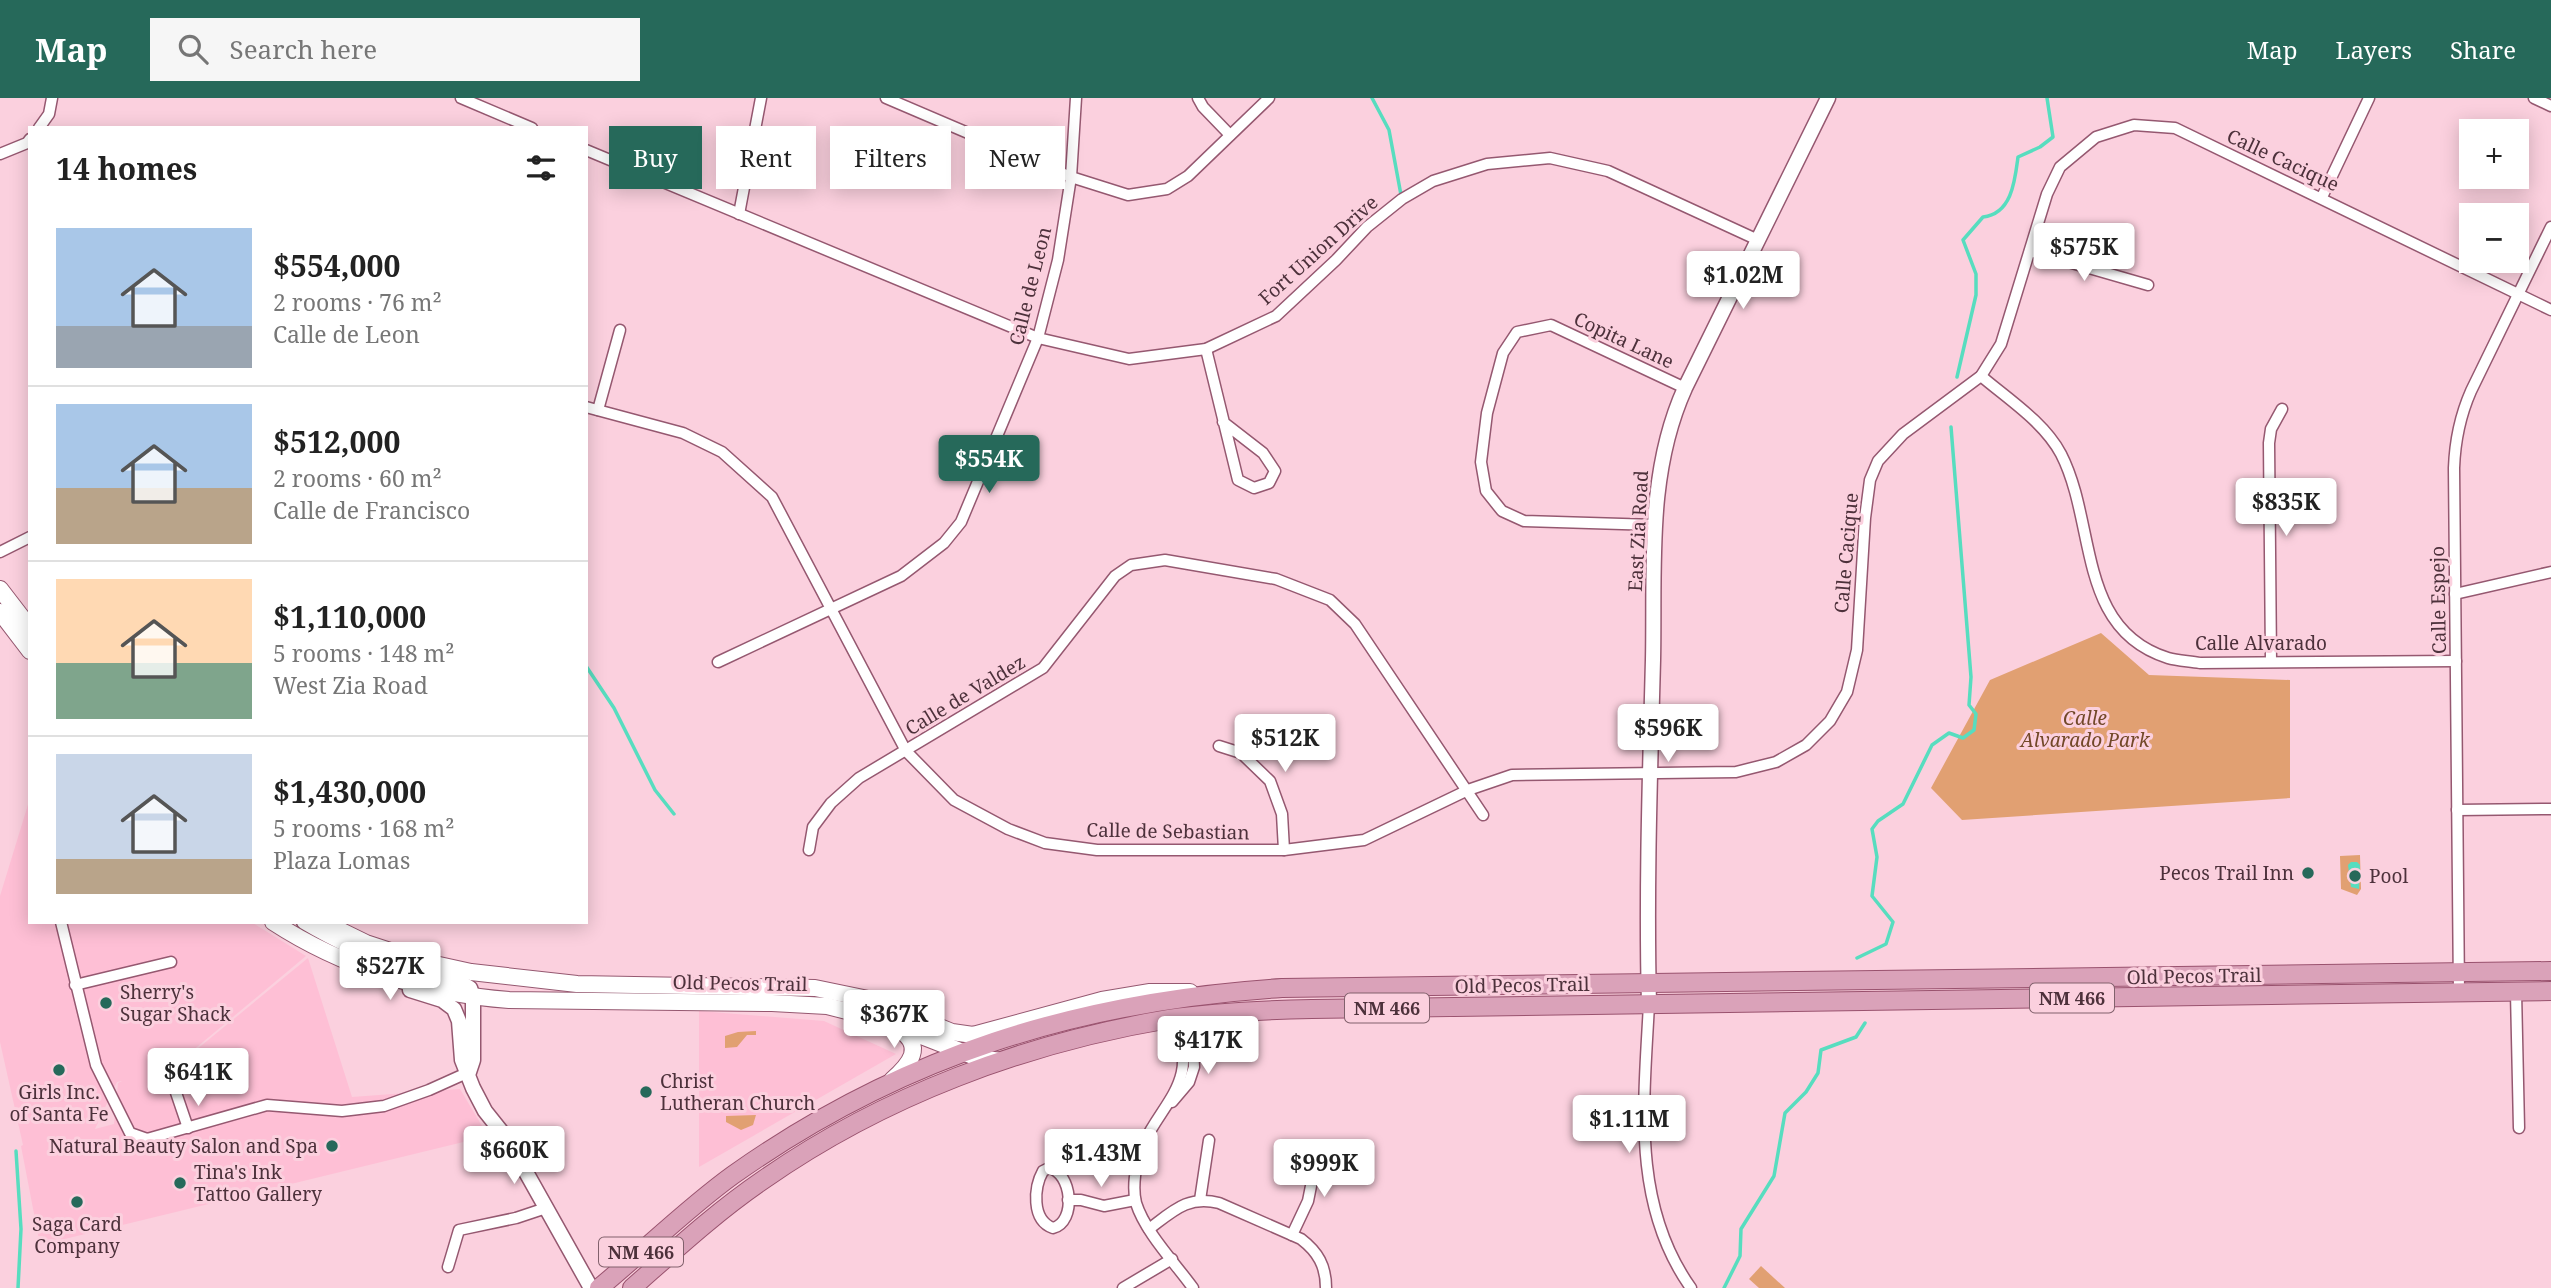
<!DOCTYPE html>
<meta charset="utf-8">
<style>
body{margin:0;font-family:"Noto Serif",serif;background:#f6f6f6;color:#222;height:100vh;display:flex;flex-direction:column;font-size:26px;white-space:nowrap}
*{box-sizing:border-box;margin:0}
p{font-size:23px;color:#767676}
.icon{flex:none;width:38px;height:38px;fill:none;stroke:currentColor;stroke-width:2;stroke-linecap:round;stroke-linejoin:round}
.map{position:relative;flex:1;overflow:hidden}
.panel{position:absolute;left:28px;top:28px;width:560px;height:798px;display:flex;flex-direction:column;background:#fff;border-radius:0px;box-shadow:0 4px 18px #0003}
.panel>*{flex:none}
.banner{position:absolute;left:609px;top:28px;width:665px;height:63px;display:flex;gap:14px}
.fabs{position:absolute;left:2459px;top:21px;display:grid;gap:14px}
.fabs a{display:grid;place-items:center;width:70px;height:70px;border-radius:0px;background:#fff;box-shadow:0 4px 18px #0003;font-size:35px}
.price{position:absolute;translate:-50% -60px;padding:0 16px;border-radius:7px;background:#fff;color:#222;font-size:23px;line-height:46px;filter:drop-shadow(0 2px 4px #0008)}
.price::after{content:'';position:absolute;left:50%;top:42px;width:21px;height:16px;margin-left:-10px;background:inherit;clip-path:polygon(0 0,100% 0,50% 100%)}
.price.selected{background:#26695a;color:#fff}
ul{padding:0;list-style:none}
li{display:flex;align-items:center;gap:21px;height:175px;padding:0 28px}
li+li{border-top:2px solid #e0e0e0}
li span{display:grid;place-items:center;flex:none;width:196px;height:140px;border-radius:0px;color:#555}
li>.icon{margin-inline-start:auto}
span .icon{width:84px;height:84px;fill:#fffc;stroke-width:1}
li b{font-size:30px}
h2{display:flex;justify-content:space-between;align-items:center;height:84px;padding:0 28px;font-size:30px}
.tag{padding:0 24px;border-radius:0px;background:#fff;box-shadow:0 4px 18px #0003;font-size:24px;line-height:63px}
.tag.selected{background:#26695a;color:#fff}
header{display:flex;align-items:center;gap:42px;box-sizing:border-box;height:98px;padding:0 35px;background:#26695a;color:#fff}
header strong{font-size:33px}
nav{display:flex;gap:38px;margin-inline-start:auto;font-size:24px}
.search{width:490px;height:63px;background:#f6f6f6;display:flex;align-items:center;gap:18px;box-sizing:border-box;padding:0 24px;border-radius:0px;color:#767676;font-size:26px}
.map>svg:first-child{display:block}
.built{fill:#febfd5;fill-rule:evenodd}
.green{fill:#e1a072}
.water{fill:#57ddbf}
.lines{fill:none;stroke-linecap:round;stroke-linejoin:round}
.stream{stroke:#57ddbf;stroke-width:3.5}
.minor-casing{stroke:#955870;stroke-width:13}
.tertiary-casing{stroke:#955870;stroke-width:17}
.secondary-casing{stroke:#955870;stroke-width:18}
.primary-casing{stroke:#99526e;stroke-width:20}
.minor{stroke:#fff;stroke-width:10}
.tertiary{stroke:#fff;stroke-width:14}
.secondary{stroke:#fff;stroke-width:16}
.primary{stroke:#daa2b9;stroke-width:18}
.poi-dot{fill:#26695a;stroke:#fbd0de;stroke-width:2.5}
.labels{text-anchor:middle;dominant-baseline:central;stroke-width:6;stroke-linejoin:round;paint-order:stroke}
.shield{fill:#fbd0de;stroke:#81616c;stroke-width:2}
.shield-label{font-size:18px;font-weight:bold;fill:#4d313b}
.street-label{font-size:19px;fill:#4d313b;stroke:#fbd0de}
.park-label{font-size:19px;font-style:italic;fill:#724828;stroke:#fbd0de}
.poi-label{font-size:19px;fill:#4d313b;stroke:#fbd0de;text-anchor:start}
</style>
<header>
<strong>Map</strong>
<div class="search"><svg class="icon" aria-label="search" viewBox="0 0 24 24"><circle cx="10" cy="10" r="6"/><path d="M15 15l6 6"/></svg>Search here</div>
<nav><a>Map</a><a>Layers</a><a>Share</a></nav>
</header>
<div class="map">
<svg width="2551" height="1190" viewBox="0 0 2551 1190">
<rect width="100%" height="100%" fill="#fbd0de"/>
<!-- built -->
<g class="built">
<path d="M 30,700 L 30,824 L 251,824 L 306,858 L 191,954 L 196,952 L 308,860 L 352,999 L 460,991 L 488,1038 L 40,1147 L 21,1048 L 23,1047 L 0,944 L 0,798 ZM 122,983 L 118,985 L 114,1026 L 95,1031 L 117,984 Z"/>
<path d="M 699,913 L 824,923 L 896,956 L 699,1069 Z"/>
</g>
<!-- green -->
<g class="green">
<path d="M 2101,535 L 2149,577 L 2290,582 L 2290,700 L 1962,722 L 1931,690 L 1990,582 Z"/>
<path d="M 2360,757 L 2361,791 L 2357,797 L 2341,791 L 2340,758 Z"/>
<path d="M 756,933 L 756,937 L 747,937 L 737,949 L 725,950 L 725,938 L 738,934 Z"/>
<path d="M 756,1017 L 753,1027 L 741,1032 L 726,1024 L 726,1018 Z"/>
<path d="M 1761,1168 L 1785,1190 L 1759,1190 L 1749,1181 Z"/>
</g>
<!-- water -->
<path class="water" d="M 2351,764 L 2357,764 L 2360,767 L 2359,791 L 2351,789 L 2348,767 Z"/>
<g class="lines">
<!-- stream -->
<g class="stream">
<path d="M 1372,0 L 1389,32 L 1401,97"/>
<path d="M 1957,279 L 1976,197 L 1976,176 L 1963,142 L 1983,119 C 2012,116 2015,82 2018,59 L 2040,49 L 2053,39 L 2047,0"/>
<path d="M 586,568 L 614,610 L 655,692 L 674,716"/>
<path d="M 1857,860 L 1886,846 L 1893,824 L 1872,798 L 1877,759 L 1872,731 L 1878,723 L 1903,706 L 1932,647 L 1949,635 L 1963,640 L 1974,632 L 1976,616 L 1969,607 L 1971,579 L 1951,329"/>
<path d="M 16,1053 L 21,1131 L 18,1190"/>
<path d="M 1724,1190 L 1740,1158 L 1741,1131 L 1774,1078 L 1785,1015 L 1806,994 L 1818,975 L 1821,952 L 1856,939 L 1865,925"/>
</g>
<defs>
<g id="minor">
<path d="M 461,0 L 532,30"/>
<path d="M 886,0 L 1071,79 L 1128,97 L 1167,91 L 1188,78 L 1269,0"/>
<path d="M 1198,0 L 1203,9 L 1230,37"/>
<path d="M 2534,0 L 2551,8"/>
<path d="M 39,30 L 49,16 L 52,0"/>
<path d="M 586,52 L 1038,240 L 1129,261 L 1206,251 L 1276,218 L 1336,162 L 1367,129 L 1402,101 L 1433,83 L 1487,66 L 1550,60 L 1608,73 L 1758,142"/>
<path d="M 0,56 L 27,45 L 30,41"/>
<path d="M 2322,99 L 2369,0"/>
<path d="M 739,116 L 761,0"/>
<path d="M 2030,153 L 2148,187"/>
<path d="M 1206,251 L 1238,382 L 1254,390 L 1269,385 L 1275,373 L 1263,355 L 1223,324"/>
<path d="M 1981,278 C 2008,301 2044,324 2061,356 C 2097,426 2076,531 2168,560 C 2178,563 2190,563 2200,565 L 2456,563"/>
<path d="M 586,309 L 683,335 L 722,354 L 772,399 L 906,653 L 954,702 L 1008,731 L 1045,745 L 1097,752 L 1284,752 L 1364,742 L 1468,692 L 1512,677 L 1736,674 L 1776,664 L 1806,647 L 1830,623 L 1847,594 L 1857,552 L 1865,420 L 1870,382 L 1878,363 L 1903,336 L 1981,278 L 2001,246 L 2047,96 L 2060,69 L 2096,39 L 2134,27 L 2175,30 L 2551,212"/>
<path d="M 598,312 L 620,232"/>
<path d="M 1655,427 L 1524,423 L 1502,413 L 1486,393 L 1481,364 L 1487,315 L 1503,255 L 1517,234 L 1551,227 L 1685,290"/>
<path d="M 0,454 L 30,439"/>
<path d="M 2455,496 L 2551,474"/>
<path d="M 2271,563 L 2269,345 L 2271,331 L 2282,311"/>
<path d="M 718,564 L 901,478 L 944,445 L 961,424 L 1038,240 L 1058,162 L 1071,79 L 1076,0"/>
<path d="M 1219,648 L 1241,655 L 1270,683 L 1282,716 L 1284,752"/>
<path d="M 2457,712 L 2551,711"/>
<path d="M 809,752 L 813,729 L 831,705 L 859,680 L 1043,570 L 1115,478 L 1131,467 L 1165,462 L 1276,481 L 1330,502 L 1355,526 L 1483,717"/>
<path d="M 61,824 L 96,967 L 130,1035 L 147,1041 L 267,1007 L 342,1013 L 384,1008 L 429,992 L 469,974"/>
<path d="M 75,887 L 171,864"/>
<path d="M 2516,894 L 2519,1030"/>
<path d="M 2459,895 L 2454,370 C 2455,342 2460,318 2471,293 L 2551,129"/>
<path d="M 1649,906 C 1644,1003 1631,1106 1691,1190"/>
<path d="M 1171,921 C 1211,993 1140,1013 1135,1078 C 1134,1087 1134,1097 1136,1105 C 1145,1134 1175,1165 1193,1190"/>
<path d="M 169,974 L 188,1030"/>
<path d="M 1172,1004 L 1189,984 L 1194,969 L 1192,935 L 1204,917"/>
<path d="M 1049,1070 C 1072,1074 1077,1124 1053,1130 C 1031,1122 1034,1089 1043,1073 Z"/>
<path d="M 1068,1102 L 1081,1102 L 1104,1108 L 1135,1102"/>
<path d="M 1200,1102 L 1209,1042"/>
<path d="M 1149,1131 C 1173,1113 1188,1097 1219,1105 L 1301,1141 C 1318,1154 1326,1168 1326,1190"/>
<path d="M 1292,1137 L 1308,1103 L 1314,1073 L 1324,1063 L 1341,1053"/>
<path d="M 448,1169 L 459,1132 L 516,1120 L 546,1110"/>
<path d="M 1123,1190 L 1172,1161"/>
</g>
<g id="tertiary">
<path d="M 304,824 C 336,843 367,858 403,869 C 424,876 452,878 470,890 L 473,899 L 473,962 L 469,974"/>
<path d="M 410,892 L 442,902 L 454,911 L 459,923 L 462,962 L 473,990 L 485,1013 L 508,1042 L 591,1190"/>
<path d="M 1649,906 C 1646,791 1650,676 1653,562 C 1655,470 1646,376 1685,290 L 1828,0"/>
</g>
<g id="secondary">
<path d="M 0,491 L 30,530"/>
<path d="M 0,514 L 30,553"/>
<path d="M 273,824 C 342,869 427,896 509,902 L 772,905 L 827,908 L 878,921 L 978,960 L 1001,963"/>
<path d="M 323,824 L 366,845 L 421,863 L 471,874 L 577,886 L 815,890 L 873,902 L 952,934 L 973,937 L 1102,902 L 1150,894 L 1190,894"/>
<path d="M 892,982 C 909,967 926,948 898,931"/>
</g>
<g id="primary">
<path d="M 599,1190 C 644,1153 686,1111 733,1077 C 901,958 1078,903 1282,890 L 2551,873"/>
<path d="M 632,1190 C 674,1153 716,1114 763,1082 C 883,998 1025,945 1169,921 C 1216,914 1265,912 1312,911 L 2551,893"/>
</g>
</defs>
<!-- minor casing -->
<use href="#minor" class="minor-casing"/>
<!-- tertiary casing -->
<use href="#tertiary" class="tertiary-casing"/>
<!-- secondary casing -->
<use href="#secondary" class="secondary-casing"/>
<!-- primary casing -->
<use href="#primary" class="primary-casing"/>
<!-- minor -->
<use href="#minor" class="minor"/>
<!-- tertiary -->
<use href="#tertiary" class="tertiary"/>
<!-- secondary -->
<use href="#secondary" class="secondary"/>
<!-- primary -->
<use href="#primary" class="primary"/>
</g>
<!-- markers -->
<g class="poi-dot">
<circle cx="2308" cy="775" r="7"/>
<circle cx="2355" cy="778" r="7"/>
<circle cx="106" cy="905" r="7"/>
<circle cx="59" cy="972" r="7"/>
<circle cx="646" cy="994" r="7"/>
<circle cx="332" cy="1048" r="7"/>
<circle cx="180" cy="1085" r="7"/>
<circle cx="77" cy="1104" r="7"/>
</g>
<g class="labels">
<!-- shield labels -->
<g class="shield">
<rect x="2030" y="885.5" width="84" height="29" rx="5"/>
<rect x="1345" y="895.5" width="84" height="29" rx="5"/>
<rect x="599" y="1139.5" width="84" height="29" rx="5"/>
</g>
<g class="shield-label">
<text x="2072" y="900">NM 466</text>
<text x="1387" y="910">NM 466</text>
<text x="641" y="1154">NM 466</text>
</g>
<!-- street labels -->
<g class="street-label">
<text transform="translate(2283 62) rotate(25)">Calle Cacique</text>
<text transform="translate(1318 152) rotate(-42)">Fort Union Drive</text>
<text transform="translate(1030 188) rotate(-76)">Calle de Leon</text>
<text transform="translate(1624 242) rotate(25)">Copita Lane</text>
<text transform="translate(1638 433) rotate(-87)">East Zia Road</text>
<text transform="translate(1846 455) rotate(-85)">Calle Cacique</text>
<text transform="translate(2438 502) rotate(-91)">Calle Espejo</text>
<text x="2261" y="545">Calle Alvarado</text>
<text transform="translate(965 597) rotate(-31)">Calle de Valdez</text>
<text transform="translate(1168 733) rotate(1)">Calle de Sebastian</text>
<text transform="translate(2194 878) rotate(-1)">Old Pecos Trail</text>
<text transform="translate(740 885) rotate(1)">Old Pecos Trail</text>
<text transform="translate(1522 887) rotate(-1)">Old Pecos Trail</text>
</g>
<!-- park labels -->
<g class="park-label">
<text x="2085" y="620">Calle<tspan x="2085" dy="22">Alvarado Park</tspan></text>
</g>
<!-- poi labels -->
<g class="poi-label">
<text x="2294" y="775" text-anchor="end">Pecos Trail Inn</text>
<text x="2369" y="778">Pool</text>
<text x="120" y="894">Sherry's<tspan x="120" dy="22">Sugar Shack</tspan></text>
<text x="660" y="983">Christ<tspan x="660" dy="22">Lutheran Church</tspan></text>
<text x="59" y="994" text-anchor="middle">Girls Inc.<tspan x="59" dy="22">of Santa Fe</tspan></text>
<text x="318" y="1048" text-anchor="end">Natural Beauty Salon and Spa</text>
<text x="194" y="1074">Tina's Ink<tspan x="194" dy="22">Tattoo Gallery</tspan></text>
<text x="77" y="1126" text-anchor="middle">Saga Card<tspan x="77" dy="22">Company</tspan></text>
</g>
</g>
</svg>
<div class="fabs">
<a>+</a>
<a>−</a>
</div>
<b class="price" style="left:2084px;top:185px">$575K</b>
<b class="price" style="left:1743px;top:213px">$1.02M</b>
<b class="price selected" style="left:989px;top:397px">$554K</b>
<b class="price" style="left:2286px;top:440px">$835K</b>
<b class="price" style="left:1668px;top:666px">$596K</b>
<b class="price" style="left:1285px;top:676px">$512K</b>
<b class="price" style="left:390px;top:904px">$527K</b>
<b class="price" style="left:894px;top:952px">$367K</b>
<b class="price" style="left:1208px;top:978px">$417K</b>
<b class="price" style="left:198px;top:1010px">$641K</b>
<b class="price" style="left:1629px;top:1057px">$1.11M</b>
<b class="price" style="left:514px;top:1088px">$660K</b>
<b class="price" style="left:1101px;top:1091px">$1.43M</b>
<b class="price" style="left:1324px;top:1101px">$999K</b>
<div class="banner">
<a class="tag selected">Buy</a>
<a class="tag">Rent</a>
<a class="tag">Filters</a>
<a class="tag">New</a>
</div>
<section class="panel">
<h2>14 homes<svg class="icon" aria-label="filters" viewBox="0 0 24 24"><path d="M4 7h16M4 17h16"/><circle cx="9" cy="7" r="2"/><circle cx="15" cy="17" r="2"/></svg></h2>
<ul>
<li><span style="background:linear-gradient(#a9c7e8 70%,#9aa5b1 0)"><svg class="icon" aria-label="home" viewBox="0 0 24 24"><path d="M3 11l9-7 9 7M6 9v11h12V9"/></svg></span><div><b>$554,000</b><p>2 rooms · 76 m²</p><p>Calle de Leon</p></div></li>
<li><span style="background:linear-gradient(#a9c7e8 60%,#b9a48a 0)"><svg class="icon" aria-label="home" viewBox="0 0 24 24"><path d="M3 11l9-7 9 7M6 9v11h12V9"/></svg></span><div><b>$512,000</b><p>2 rooms · 60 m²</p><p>Calle de Francisco</p></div></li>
<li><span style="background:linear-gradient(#ffd9b3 60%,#7fa58c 0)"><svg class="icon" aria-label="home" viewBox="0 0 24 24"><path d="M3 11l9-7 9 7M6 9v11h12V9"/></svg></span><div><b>$1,110,000</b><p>5 rooms · 148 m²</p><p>West Zia Road</p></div></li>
<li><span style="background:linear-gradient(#c9d6e8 75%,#b9a48a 0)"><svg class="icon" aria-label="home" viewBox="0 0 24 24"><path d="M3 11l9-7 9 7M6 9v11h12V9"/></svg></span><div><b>$1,430,000</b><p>5 rooms · 168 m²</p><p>Plaza Lomas</p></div></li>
</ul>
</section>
</div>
